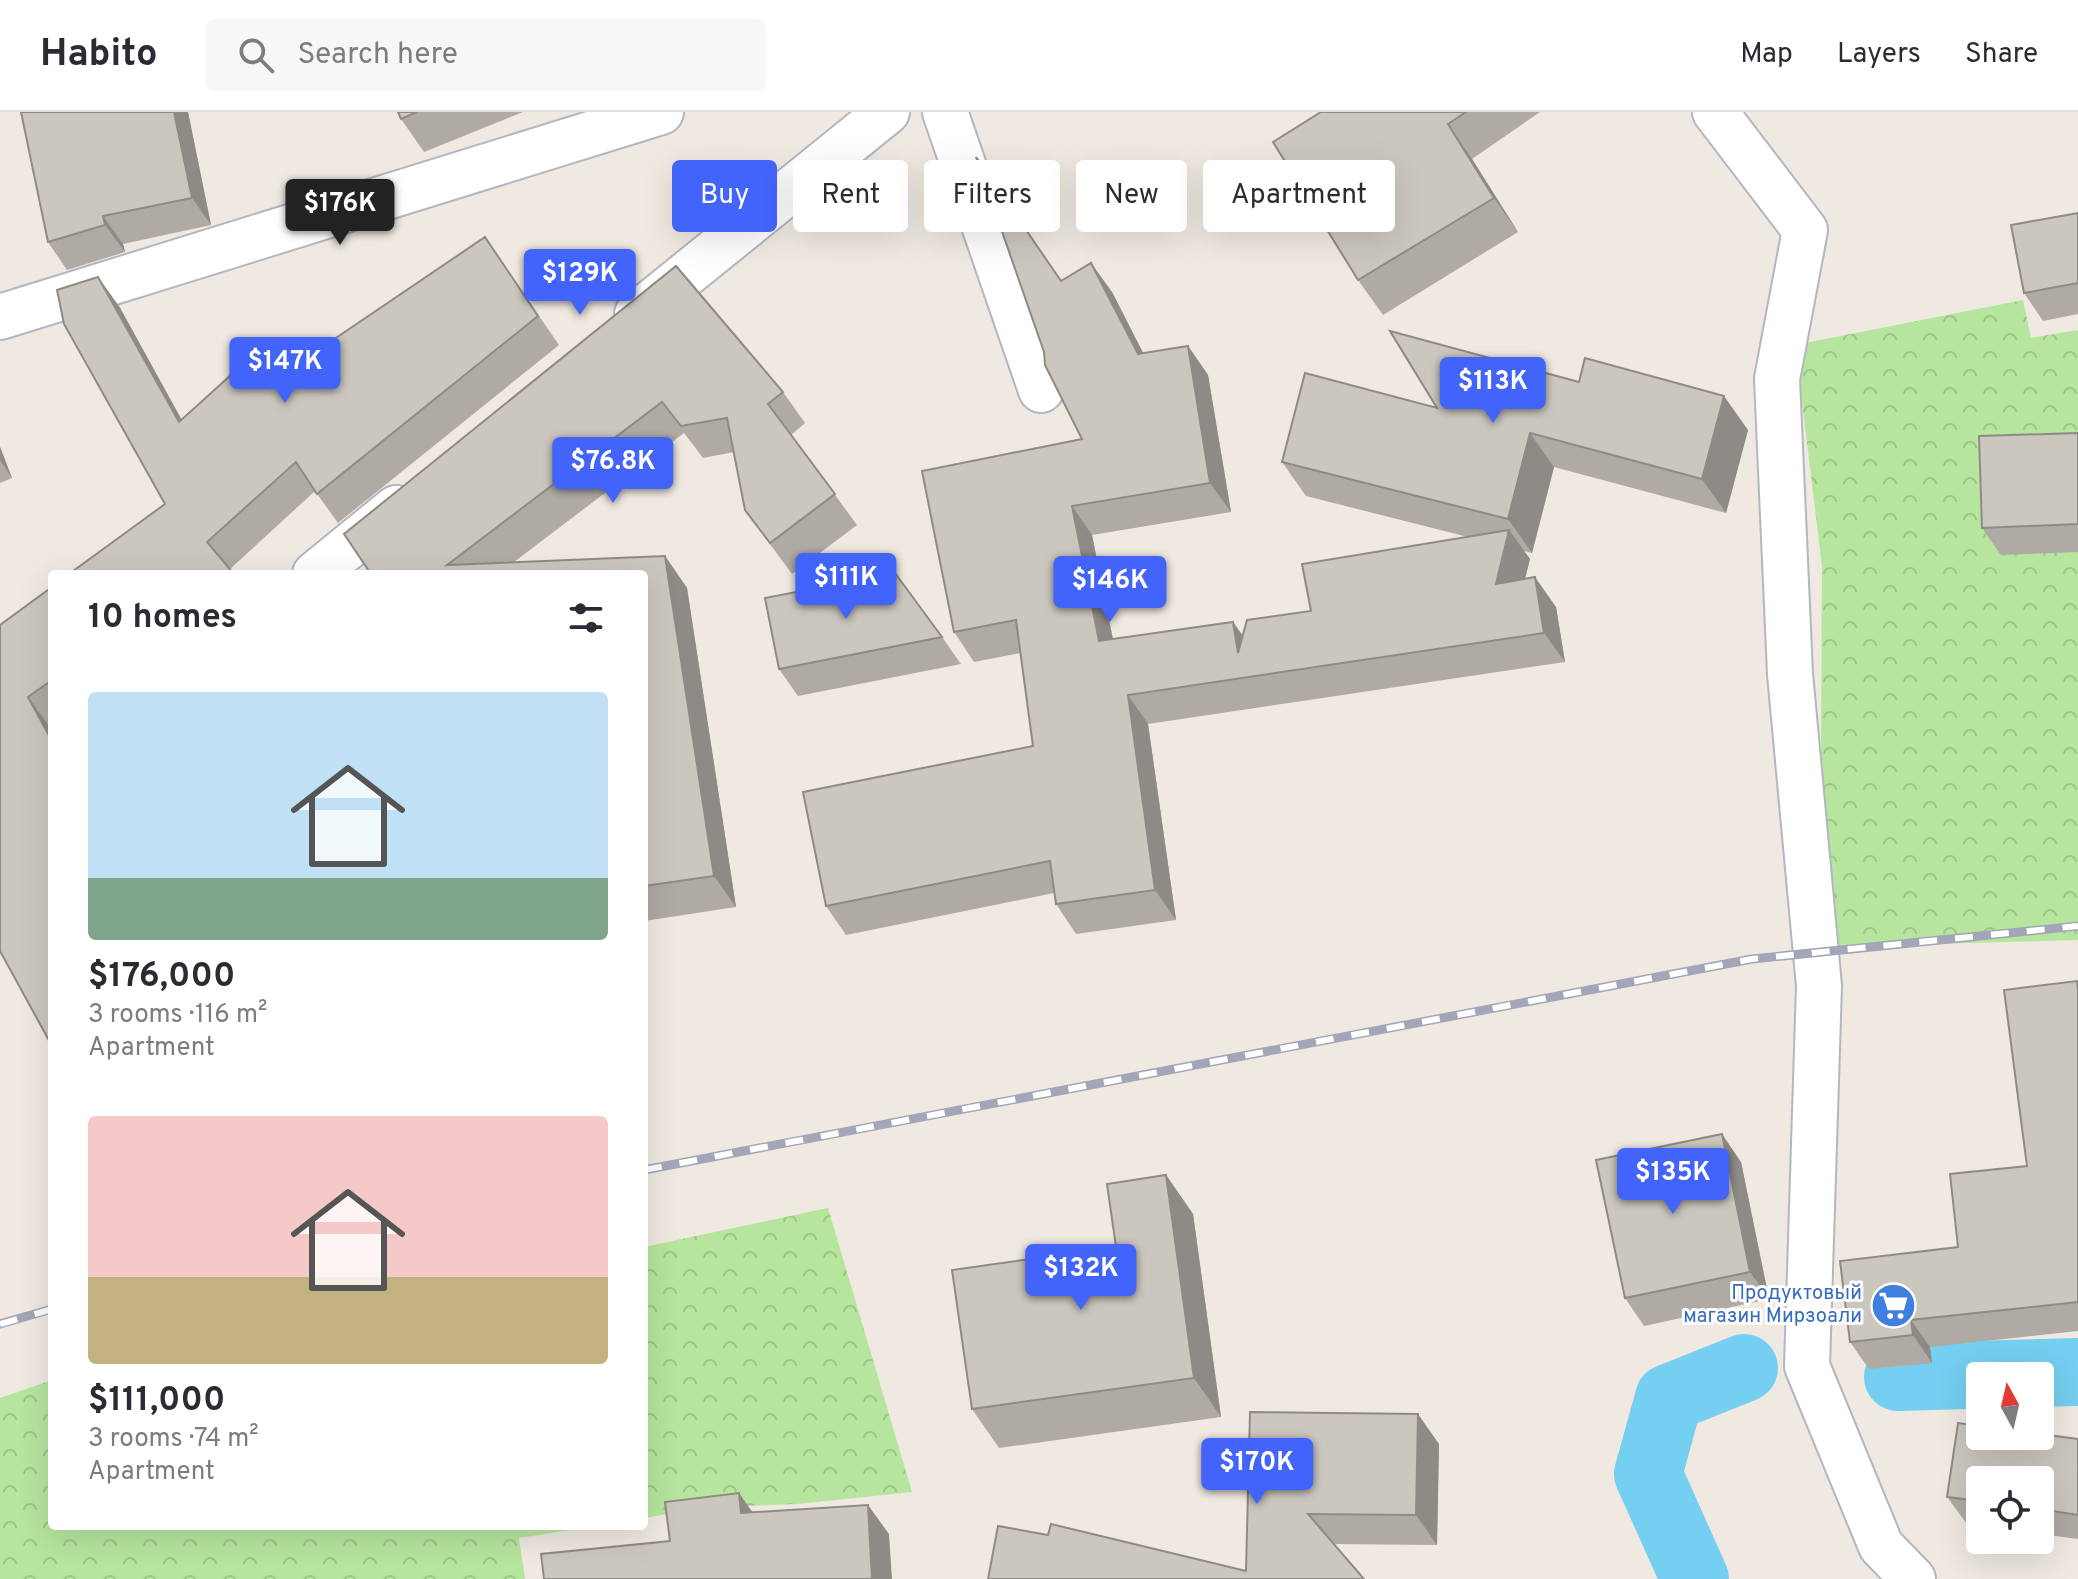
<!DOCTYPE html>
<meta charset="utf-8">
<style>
body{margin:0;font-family:Overpass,sans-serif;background:#f7f7f7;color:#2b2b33;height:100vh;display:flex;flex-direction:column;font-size:30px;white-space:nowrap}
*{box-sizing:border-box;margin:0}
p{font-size:26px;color:#7c7c81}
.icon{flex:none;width:44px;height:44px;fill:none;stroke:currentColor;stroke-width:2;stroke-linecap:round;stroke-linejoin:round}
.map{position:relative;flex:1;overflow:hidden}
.details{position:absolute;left:48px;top:458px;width:600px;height:960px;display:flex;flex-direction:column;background:#fff;border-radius:8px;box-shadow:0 8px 32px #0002}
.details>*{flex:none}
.hud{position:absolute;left:672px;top:48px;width:760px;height:72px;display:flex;gap:16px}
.needle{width:52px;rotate:352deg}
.fabs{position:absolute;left:1966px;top:1250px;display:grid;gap:16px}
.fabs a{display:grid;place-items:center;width:88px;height:88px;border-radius:8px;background:#fff;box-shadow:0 8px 32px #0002;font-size:40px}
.price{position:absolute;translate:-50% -68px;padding:0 18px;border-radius:8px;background:#4264fb;color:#fff;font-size:26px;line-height:52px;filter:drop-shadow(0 2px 4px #0008)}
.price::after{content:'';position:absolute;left:50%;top:48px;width:24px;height:18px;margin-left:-12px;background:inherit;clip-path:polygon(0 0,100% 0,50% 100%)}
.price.on{background:#222;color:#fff}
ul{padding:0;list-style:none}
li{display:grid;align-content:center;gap:16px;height:424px;padding:0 40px}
li span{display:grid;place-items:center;height:248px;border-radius:8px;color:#555}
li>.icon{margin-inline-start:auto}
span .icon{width:144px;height:144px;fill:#fffc;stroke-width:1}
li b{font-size:34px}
h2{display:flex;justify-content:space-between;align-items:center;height:96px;padding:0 40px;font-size:34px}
.tag{padding:0 28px;border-radius:8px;background:#fff;box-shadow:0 8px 32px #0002;font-size:28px;line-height:72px}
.tag.on{background:#4264fb;color:#fff}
header{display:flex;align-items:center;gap:48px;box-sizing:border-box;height:112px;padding:0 40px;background:#fff;border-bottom:2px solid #e1e1e2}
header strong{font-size:38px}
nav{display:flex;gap:44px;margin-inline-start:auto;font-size:28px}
.search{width:560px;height:72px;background:#f7f7f7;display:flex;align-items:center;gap:20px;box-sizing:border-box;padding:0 28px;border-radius:8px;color:#7c7c81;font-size:30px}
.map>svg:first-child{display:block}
.forest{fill:url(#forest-crowns)}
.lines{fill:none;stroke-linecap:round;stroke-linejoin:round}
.canal{stroke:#75cff0;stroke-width:68}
.street-casing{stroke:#b4b7c1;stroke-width:48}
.street{stroke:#fff;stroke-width:44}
.rail-casing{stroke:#a3a6b8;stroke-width:9}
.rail{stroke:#fff;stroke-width:6;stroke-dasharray:18;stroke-linecap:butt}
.wall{fill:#afaba4}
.shaded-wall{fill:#8e8b86}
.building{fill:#cbc7bf;stroke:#8e8b86;stroke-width:2}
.labels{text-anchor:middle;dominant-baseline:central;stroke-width:6;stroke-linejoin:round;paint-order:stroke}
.shop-label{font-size:20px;fill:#366cbe;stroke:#fff;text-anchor:end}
</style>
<header>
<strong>Habito</strong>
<div class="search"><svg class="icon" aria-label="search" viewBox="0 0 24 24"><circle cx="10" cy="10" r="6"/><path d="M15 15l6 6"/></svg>Search here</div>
<nav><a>Map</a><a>Layers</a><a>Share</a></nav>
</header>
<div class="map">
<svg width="2078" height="1467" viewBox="0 0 2078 1467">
<defs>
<pattern id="forest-crowns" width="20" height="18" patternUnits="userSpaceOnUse" patternTransform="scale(2)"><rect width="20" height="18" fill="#b6e59e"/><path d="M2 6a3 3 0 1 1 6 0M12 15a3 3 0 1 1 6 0" fill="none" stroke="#9dc588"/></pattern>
</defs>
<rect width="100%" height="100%" fill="#efe9e1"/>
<!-- forest -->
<g class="forest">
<path d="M 2023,188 L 2031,226 L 2078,218 L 2078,828 L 1820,835 L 1822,454 L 1795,233 Z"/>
<path d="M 828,1096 L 912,1380 L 798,1392 L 710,1395 L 644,1406 L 644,1135 Z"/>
<path d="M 52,1268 L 52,1414 L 595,1414 L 519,1426 L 525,1467 L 0,1467 L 0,1286 Z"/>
</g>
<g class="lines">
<!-- canal -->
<g class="canal">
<path d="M 1898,1265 L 2078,1260"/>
<path d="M 1695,1467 L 1648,1362 L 1669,1286 L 1744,1256"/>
</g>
<defs>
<g id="street">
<path d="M 945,0 L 1041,278"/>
<path d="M 1715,0 L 1805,118 L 1777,267 L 1790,562 L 1819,874 L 1807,1254 L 1881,1434 L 1913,1467"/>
<path d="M 637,202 L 887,0"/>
<path d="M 0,205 L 661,0"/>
<path d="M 315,462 L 396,396"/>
</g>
</defs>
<!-- street casing -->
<use href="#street" class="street-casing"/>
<!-- street -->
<use href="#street" class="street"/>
<defs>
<g id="rail">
<path d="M 644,1058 L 1752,847 L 2078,814"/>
<path d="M 0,1212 L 52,1197"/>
</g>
</defs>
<!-- rail casing -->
<use href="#rail" class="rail-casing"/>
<!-- rail -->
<use href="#rail" class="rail"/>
</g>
<!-- wall -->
<g class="wall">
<path d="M 188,0 L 211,113 L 123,132 L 125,140 L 67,158 L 48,130 Z"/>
<path d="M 398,0 L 523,0 L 424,40 L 401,7 Z"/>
<path d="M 1321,0 L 1540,0 L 1472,47 L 1518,120 L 1383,203 L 1358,168 Z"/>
<path d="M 2078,101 L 2078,202 L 2043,209 L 2024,181 Z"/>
<path d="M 485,125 L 559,233 L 338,411 L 315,379 L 230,457 L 165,392 L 119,194 L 182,308 L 262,276 Z"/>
<path d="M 676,154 L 783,280 L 805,311 L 791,323 L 857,413 L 792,462 L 745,398 L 734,340 L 703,346 L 684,321 L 514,450 L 665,444 L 687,476 L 736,795 L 644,809 L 644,462 L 371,462 L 344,422 Z"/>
<path d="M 1062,169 L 1112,180 L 1143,241 L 1188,234 L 1208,263 L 1231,400 L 1092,423 L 1113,527 L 1243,524 L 1311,499 L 1468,425 L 1306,384 L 1282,350 L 1437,296 L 1748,318 L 1726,401 L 1554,355 L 1532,441 L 1524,439 L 1530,447 L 1525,467 L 1556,495 L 1565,550 L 1148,612 L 1176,808 L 1076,822 L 1056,792 L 1054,781 L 846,823 L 826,794 L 1033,634 L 1020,541 L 974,550 L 954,520 L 1082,327 Z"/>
<path d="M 2078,321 L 2078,440 L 2001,443 L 1982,416 Z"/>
<path d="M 0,335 L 12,366 L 0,371 Z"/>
<path d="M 52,475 L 52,612 L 49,614 L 0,841 L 0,513 Z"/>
<path d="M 942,525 L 961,552 L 798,584 L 779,557 Z"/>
<path d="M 2077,869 L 2078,870 L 2078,1219 L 1930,1235 L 1932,1251 L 1869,1257 L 1850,1230 L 1958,1135 L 2027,1054 Z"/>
<path d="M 1741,1050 L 1769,1187 L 1644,1214 L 1625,1186 Z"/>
<path d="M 1166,1063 L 1193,1102 L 1221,1305 L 999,1336 L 972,1297 L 1116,1135 Z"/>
<path d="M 1250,1300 L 1439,1332 L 1437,1433 L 1334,1432 L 1246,1459 Z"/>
<path d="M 1958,1311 L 1980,1314 L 1980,1324 L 2040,1324 L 2040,1322 L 2078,1327 L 2078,1427 L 2040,1422 L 2040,1368 L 1980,1368 L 1980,1414 L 1967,1412 L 1947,1385 Z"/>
</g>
<!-- shaded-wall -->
<g class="shaded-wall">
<path d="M 174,0 L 188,0 L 211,113 L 192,86 Z"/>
<path d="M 1448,12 L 1472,47 L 1518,120 L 1494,86 Z"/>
<path d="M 103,104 L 123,132 L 125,140 L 105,113 Z"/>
<path d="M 1091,151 L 1112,180 L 1159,272 L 1138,242 Z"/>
<path d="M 98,165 L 119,194 L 199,340 L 179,310 Z"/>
<path d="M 1188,234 L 1208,263 L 1231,400 L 1210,371 Z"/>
<path d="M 1724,284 L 1748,318 L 1726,401 L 1702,367 Z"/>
<path d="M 1530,321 L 1554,355 L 1532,441 L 1508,407 Z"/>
<path d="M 0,335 L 12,366 L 0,348 Z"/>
<path d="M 1072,394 L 1092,423 L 1119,558 L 1099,529 Z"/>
<path d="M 1509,418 L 1530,447 L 1516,501 L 1496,472 Z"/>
<path d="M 665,444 L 687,476 L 736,795 L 714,764 Z"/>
<path d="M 1535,465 L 1556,495 L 1565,550 L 1544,521 Z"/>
<path d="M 1233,510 L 1254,539 L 1238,541 Z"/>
<path d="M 1128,583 L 1148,612 L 1176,808 L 1155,778 Z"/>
<path d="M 28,585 L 49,614 L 52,621 L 52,629 Z"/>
<path d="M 1722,1022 L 1741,1050 L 1769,1187 L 1750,1160 Z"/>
<path d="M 1166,1063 L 1193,1102 L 1221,1305 L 1194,1266 Z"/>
<path d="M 1911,1208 L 1930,1235 L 1932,1251 L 1913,1223 Z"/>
<path d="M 1418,1302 L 1439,1332 L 1437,1433 L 1416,1403 Z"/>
<path d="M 739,1381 L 760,1411 L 741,1401 Z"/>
<path d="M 868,1393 L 889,1422 L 892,1467 L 872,1467 Z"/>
</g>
<!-- building -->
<g class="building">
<path d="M 21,0 L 174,0 L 192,86 L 103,104 L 105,113 L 48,130 Z"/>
<path d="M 398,0 L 417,0 L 401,7 Z"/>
<path d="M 1321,0 L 1466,0 L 1448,12 L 1494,86 L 1358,168 L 1273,30 Z"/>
<path d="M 976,45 L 1061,169 L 1091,151 L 1138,242 L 1188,234 L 1210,371 L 1072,394 L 1099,529 L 1233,510 L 1238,541 L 1247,508 L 1311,499 L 1302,452 L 1509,418 L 1496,472 L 1535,465 L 1544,521 L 1128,583 L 1155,778 L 1056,792 L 1050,749 L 826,794 L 803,680 L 1033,634 L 1016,508 L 954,520 L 922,359 L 1082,327 L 1045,253 L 1044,240 Z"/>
<path d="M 2078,101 L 2078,171 L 2024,181 L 2011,113 Z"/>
<path d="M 485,125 L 538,204 L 317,382 L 296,350 L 207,430 L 234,462 L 69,462 L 165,392 L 64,212 L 57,178 L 98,165 L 179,310 L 241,254 L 262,276 Z"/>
<path d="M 676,154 L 783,280 L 768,292 L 835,382 L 770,431 L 745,398 L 727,306 L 681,314 L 662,290 L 447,453 L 665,444 L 714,764 L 644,774 L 644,462 L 371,462 L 344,422 Z"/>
<path d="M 1390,219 L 1579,270 L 1585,246 L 1724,284 L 1702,367 L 1530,321 L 1508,407 L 1282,350 L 1305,261 L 1437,296 Z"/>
<path d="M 2078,321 L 2078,412 L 1982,416 L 1979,324 Z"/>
<path d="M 895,461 L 942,525 L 779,557 L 765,486 Z"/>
<path d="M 52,475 L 52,568 L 28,585 L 52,629 L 52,934 L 0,839 L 0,513 Z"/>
<path d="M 2077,869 L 2078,879 L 2078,1190 L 1911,1208 L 1913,1223 L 1850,1230 L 1840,1149 L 1958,1135 L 1950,1062 L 2027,1054 L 2004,878 Z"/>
<path d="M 1722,1022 L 1750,1160 L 1625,1186 L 1596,1048 Z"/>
<path d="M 1166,1063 L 1194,1266 L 972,1297 L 952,1158 L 1116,1135 L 1107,1072 Z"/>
<path d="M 1250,1300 L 1418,1302 L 1416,1403 L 1308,1402 L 1364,1467 L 988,1467 L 998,1414 L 1048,1423 L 1051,1412 L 1246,1459 Z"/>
<path d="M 1958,1311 L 1980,1314 L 1980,1324 L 2040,1324 L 2040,1322 L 2078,1327 L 2078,1403 L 2040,1397 L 2040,1368 L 1980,1368 L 1980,1389 L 1947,1385 Z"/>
<path d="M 739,1381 L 741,1401 L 868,1393 L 872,1467 L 544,1467 L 541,1442 L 670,1429 L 665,1390 Z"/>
</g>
<!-- icons -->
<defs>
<symbol id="supermarket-disc" viewBox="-11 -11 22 22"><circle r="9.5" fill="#3f7fe0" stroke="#fff"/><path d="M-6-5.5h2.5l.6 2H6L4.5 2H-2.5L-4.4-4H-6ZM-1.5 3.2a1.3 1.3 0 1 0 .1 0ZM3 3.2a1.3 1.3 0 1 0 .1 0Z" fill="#fff"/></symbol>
</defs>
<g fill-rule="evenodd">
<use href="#supermarket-disc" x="1868" y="1168" width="51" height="51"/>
</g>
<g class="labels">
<!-- shop labels -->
<g class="shop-label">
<text x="1862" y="1182">Продуктовый<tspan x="1862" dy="23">магазин Мирзоали</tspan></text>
</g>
</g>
</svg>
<div class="fabs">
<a><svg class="needle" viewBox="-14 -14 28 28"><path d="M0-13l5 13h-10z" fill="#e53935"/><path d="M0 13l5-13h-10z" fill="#7c7c81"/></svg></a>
<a><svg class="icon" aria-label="locate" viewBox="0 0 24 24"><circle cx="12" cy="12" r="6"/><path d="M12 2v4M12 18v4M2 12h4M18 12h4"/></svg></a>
</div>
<b class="price on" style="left:340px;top:135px">$176K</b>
<b class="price" style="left:580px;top:205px">$129K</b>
<b class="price" style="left:285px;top:293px">$147K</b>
<b class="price" style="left:1493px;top:313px">$113K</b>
<b class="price" style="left:613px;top:393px">$76.8K</b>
<b class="price" style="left:846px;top:509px">$111K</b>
<b class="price" style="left:1110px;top:512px">$146K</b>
<b class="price" style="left:1673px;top:1104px">$135K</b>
<b class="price" style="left:1081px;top:1200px">$132K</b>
<b class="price" style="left:1257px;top:1394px">$170K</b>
<div class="hud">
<a class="tag on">Buy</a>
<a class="tag">Rent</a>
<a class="tag">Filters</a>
<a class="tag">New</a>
<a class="tag">Apartment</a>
</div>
<section class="details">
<h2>10 homes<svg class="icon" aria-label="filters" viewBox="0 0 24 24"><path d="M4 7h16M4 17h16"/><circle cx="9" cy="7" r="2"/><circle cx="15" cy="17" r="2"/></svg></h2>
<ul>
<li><span style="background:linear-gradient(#bfe0f5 75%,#7fa58c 0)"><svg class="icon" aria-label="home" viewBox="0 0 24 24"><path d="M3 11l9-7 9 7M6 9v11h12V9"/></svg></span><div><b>$176,000</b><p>3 rooms · 116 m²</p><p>Apartment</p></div></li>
<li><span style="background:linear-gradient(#f6c9c9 65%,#c2b280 0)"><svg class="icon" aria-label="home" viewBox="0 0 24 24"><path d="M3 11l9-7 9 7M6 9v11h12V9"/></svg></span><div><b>$111,000</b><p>3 rooms · 74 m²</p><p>Apartment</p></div></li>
</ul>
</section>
</div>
